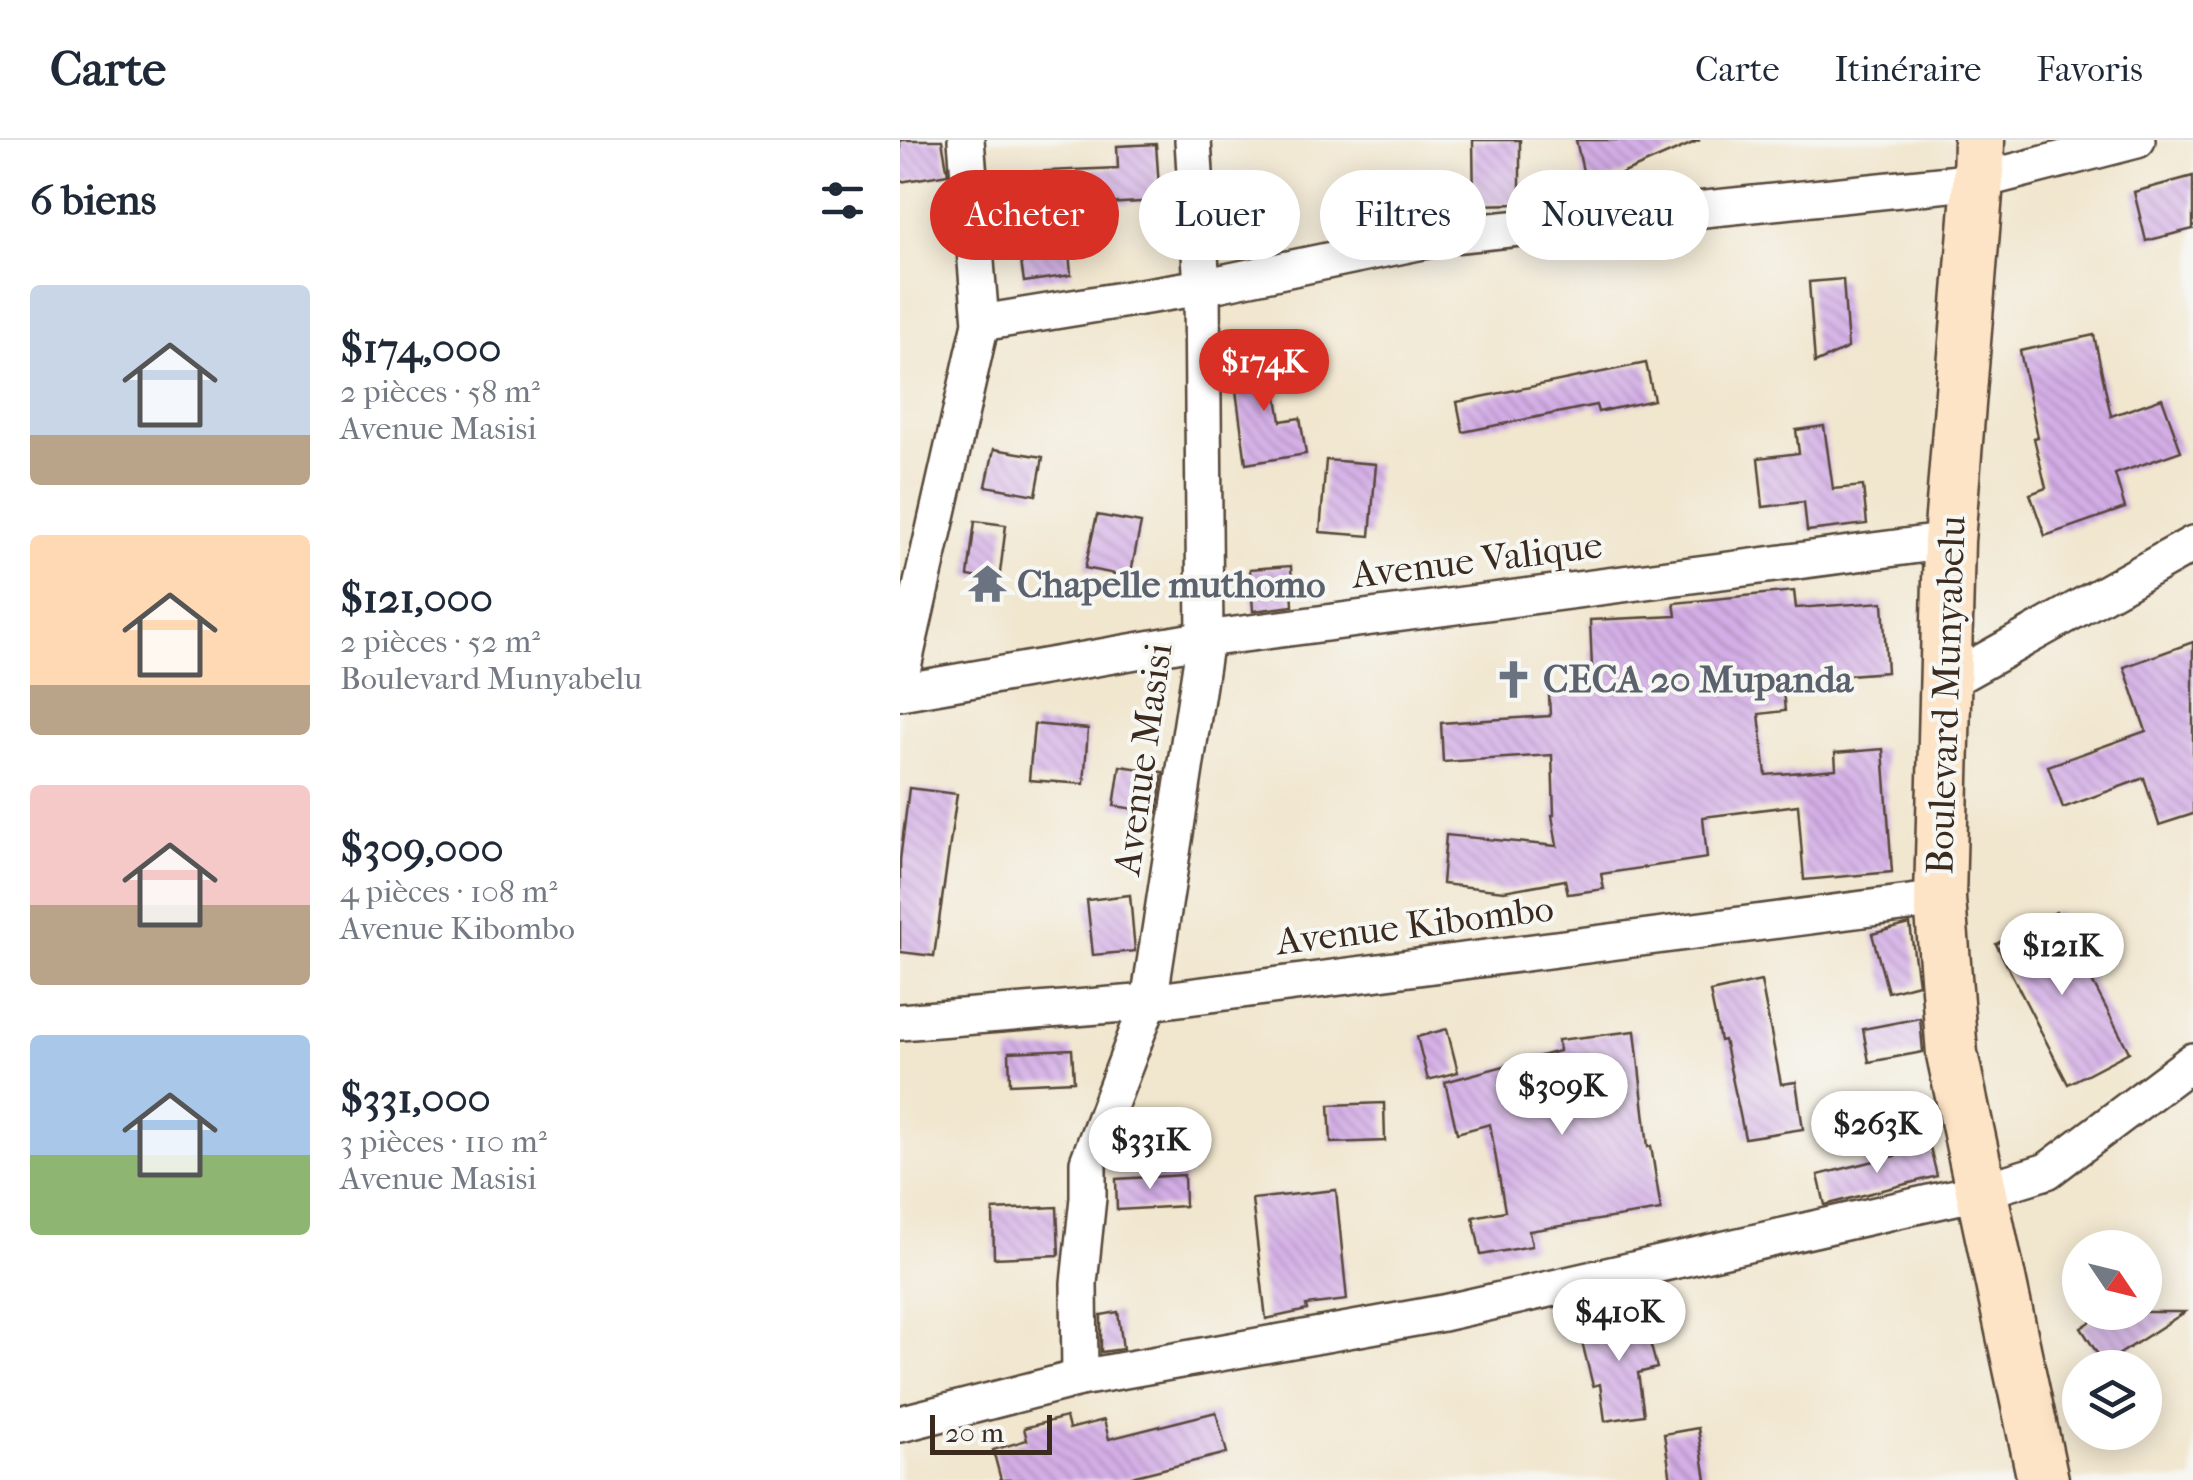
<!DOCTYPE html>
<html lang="fr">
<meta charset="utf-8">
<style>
body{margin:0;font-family:"IM FELL French Canon",serif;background:#f6f6f7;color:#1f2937;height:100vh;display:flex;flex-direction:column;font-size:38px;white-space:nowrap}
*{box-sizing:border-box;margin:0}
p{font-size:32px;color:#747a83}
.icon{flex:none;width:55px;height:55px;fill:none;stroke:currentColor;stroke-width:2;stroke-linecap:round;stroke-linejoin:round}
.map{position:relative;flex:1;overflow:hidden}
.panel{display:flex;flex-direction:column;background:#fff;width:900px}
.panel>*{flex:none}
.top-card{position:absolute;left:30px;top:30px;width:950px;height:90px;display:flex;gap:20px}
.needle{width:65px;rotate:125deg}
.buttons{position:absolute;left:1162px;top:1090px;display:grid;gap:20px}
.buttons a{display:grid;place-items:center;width:100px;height:100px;border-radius:50%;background:#fff;box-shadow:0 5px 25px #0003;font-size:50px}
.scale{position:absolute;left:30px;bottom:25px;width:122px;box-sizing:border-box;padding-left:10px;border:5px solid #3b2a1e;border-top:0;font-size:28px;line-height:35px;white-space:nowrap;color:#3b2a1e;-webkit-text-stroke:8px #f6f6f2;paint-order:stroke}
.price{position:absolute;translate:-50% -85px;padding:0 22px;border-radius:35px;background:#fff;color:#222;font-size:32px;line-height:65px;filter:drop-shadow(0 2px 5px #0008)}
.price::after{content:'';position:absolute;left:50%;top:60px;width:30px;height:22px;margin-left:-15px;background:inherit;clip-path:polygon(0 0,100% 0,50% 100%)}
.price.on{background:#d93025;color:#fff}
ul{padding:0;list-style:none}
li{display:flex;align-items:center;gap:30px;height:250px;padding:0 30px}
li span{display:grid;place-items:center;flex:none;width:280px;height:200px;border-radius:10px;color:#555}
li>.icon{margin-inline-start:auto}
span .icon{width:120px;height:120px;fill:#fffc;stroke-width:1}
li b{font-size:42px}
h2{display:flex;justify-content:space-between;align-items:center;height:120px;padding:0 30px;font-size:42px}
.tag{padding:0 35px;border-radius:45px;background:#fff;box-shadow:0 5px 25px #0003;font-size:35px;line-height:90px}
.tag.on{background:#d93025;color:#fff}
header{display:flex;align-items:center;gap:60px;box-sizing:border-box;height:140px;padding:0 50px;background:#fff;border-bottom:2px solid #e0e1e3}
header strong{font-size:48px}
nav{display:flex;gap:55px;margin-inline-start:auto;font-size:35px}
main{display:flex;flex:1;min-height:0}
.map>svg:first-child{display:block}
.building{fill:url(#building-back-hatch)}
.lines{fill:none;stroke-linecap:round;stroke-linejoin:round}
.street-casing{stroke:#564638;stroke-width:40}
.secondary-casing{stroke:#564638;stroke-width:55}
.street{stroke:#fff;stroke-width:35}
.secondary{stroke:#fee4c6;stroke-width:50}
.labels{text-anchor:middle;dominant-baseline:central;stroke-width:8;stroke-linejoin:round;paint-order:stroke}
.street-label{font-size:38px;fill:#3b2a1e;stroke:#f6f6f2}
.worship-label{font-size:38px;font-weight:bold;fill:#5b616d;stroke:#f6f6f2;text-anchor:start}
</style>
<header>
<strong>Carte</strong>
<nav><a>Carte</a><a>Itinéraire</a><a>Favoris</a></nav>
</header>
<main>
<section class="panel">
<h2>6 biens<svg class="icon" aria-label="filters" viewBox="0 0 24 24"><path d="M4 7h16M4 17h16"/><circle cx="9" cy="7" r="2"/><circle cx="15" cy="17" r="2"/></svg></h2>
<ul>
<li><span style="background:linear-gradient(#c9d6e8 75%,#b9a48a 0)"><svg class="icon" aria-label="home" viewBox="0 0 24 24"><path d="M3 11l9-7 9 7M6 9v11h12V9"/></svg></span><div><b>$174,000</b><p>2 pièces · 58 m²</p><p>Avenue Masisi</p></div></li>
<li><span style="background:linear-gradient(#ffd9b3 75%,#b9a48a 0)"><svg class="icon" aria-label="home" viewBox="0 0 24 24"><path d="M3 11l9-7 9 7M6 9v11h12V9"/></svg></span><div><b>$121,000</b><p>2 pièces · 52 m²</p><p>Boulevard Munyabelu</p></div></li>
<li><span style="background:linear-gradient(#f6c9c9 60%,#b9a48a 0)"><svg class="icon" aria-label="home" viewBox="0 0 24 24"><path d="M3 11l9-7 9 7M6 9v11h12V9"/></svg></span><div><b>$309,000</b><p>4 pièces · 108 m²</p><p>Avenue Kibombo</p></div></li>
<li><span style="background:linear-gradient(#a9c7e8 60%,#8fb573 0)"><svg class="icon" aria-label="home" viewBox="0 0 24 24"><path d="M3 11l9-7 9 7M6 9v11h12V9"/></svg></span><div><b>$331,000</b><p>3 pièces · 110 m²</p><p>Avenue Masisi</p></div></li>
</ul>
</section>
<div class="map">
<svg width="1293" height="1340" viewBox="0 0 1293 1340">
<defs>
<pattern id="building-back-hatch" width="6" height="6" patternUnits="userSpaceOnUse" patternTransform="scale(2.5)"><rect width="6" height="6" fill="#d4aee7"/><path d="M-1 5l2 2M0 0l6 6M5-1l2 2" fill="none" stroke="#ad8ebb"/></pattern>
</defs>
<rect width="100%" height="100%" fill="#f6f6f2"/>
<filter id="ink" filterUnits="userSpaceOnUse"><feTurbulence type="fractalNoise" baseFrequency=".01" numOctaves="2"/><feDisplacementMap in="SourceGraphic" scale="20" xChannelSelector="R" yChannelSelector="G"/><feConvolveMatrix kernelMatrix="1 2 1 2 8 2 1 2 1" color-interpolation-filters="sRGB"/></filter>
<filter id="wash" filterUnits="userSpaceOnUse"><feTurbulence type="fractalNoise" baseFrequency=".0048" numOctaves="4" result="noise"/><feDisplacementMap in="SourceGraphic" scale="40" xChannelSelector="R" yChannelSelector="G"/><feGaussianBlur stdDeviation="2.25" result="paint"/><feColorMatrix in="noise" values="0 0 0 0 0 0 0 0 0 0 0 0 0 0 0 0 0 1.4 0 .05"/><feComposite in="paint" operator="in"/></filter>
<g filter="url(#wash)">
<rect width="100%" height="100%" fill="#f1e6ce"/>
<g id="blocks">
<!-- building -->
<g class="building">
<path d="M 0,0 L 42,0 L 48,34 L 0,42 Z"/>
<path d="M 573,0 L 620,0 L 620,64 L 574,65 Z"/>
<path d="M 676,0 L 800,0 L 687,49 Z"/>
<path d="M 256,4 L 260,61 L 165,66 L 171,135 L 124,142 L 115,80 L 102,80 L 100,33 L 218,28 L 217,6 Z"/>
<path d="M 1293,36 L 1293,89 L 1246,101 L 1234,52 Z"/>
<path d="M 943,139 L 948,208 L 915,223 L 909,142 Z"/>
<path d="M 1194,195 L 1211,276 L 1262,258 L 1281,311 L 1215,334 L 1225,368 L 1145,396 L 1130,354 L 1146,348 L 1134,298 L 1138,297 L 1120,211 Z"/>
<path d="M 370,214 L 381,281 L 400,278 L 406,314 L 346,324 L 332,221 Z"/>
<path d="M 746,223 L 754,260 L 698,272 L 696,265 L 563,292 L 557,262 Z"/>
<path d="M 924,286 L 933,349 L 963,346 L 967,384 L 907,391 L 904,362 L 863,367 L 858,318 L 899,313 L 896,290 Z"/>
<path d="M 94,309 L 143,317 L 136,355 L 86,346 Z"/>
<path d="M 426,320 L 476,324 L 470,396 L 420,392 Z"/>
<path d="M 197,375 L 241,383 L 230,437 L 185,428 Z"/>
<path d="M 75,381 L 106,385 L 99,441 L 68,436 Z"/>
<path d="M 391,426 L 393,466 L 353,471 L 350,429 Z"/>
<path d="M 894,451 L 896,468 L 983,462 L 987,532 L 882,540 L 885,571 L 859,574 L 866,635 L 936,629 L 935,613 L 983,609 L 992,732 L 904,740 L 898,665 L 803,677 L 807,718 L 701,734 L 704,749 L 668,754 L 665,740 L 604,751 L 542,744 L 546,695 L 657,706 L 652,675 L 654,675 L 652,615 L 543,622 L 541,583 L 650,576 L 649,554 L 693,552 L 690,480 L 776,476 L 774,463 Z"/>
<path d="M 1293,502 L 1293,674 L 1259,685 L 1244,638 L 1163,668 L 1148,626 L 1246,591 L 1224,527 Z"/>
<path d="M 134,584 L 188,589 L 184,644 L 129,640 Z"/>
<path d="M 220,626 L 263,632 L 257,672 L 214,666 Z"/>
<path d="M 9,648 L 57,654 L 34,816 L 0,812 L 0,720 Z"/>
<path d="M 230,755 L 235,811 L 193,815 L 187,760 Z"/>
<path d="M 1156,772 L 1229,912 L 1168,944 L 1096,804 Z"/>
<path d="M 1010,784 L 1018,844 L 988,852 L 972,794 Z"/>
<path d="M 861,841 L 881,944 L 896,942 L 903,989 L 845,998 L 824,900 L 820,901 L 810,852 Z"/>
<path d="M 1020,878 L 1023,912 L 969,922 L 963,889 Z"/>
<path d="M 547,889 L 558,932 L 528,940 L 517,897 Z"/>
<path d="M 735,891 L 748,1007 L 751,1006 L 761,1070 L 629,1091 L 632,1106 L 581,1115 L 573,1077 L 605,1071 L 590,984 L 557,993 L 545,942 L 659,911 L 658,900 Z"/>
<path d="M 172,909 L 174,941 L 110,944 L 109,912 Z"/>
<path d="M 484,963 L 485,1001 L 431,1003 L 429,965 Z"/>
<path d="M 1030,1007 L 1037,1036 L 925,1065 L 918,1035 Z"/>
<path d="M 284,1035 L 285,1066 L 217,1070 L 216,1039 Z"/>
<path d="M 436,1050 L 447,1160 L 406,1165 L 407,1170 L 366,1179 L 352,1059 Z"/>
<path d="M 157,1067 L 159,1115 L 94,1118 L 93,1070 Z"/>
<path d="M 218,1172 L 223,1209 L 201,1212 L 201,1175 Z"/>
<path d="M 1205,1172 L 1285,1172 L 1204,1224 L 1181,1188 Z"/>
<path d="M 742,1173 L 757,1228 L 738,1233 L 744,1275 L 705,1281 L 700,1244 L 693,1246 L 679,1190 Z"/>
<path d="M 316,1272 L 327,1313 L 219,1340 L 101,1340 L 93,1310 L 127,1300 L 124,1288 L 166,1277 L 169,1289 L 204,1280 L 209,1299 Z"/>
<path d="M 798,1288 L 806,1340 L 771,1340 L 764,1294 Z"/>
</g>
</g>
</g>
<g filter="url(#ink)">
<use href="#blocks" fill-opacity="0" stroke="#564638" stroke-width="2.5"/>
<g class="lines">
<defs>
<g id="street">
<path d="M 81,183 L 302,147 L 552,95 L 1078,41 L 1237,0"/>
<path d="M 0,540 L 81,183 L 66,0"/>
<path d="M 1045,543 L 1293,404"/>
<path d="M 0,552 L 305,499 L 1049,401"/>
<path d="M 0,882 L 249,862 L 1040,759"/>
<path d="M 180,1238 L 179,1143 L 188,1058 L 188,1022 L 249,862 L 305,499 L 302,147 L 293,0"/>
<path d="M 0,1284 L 180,1238 L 543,1173 L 1082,1051 L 1147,1031 L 1293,921"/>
</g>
<path id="secondary" d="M 1079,0 L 1078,41 L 1049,401 L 1040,759 L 1052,914 L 1143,1340"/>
</defs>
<!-- street casing -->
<use href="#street" class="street-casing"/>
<!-- secondary casing -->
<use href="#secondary" class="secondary-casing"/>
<!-- street -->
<use href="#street" class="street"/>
<!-- secondary -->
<use href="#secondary" class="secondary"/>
</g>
</g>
<!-- icons -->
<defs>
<symbol id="temple-bare" viewBox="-9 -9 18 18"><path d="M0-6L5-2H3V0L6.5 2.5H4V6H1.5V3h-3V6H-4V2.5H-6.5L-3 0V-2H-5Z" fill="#6b7280" stroke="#f6f6f2" stroke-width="2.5" paint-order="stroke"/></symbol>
<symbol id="church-bare" viewBox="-9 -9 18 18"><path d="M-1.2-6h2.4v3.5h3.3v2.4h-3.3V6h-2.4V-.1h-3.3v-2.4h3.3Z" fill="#6b7280" stroke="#f6f6f2" stroke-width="2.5" paint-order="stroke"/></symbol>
</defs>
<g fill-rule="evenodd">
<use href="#temple-bare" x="60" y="416" width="55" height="55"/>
<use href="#church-bare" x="586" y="512" width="55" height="55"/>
</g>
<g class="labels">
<!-- street labels -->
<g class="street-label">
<text transform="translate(577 420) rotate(-7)">Avenue Valique</text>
<text transform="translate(1046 555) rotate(-88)">Boulevard Munyabelu</text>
<text transform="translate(243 619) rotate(-82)">Avenue Masisi</text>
<text transform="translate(515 785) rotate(-7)">Avenue Kibombo</text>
</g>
<!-- worship labels -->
<g class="worship-label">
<text x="117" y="444">Chapelle muthomo</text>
<text x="643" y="539">CECA 20 Mupanda</text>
</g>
</g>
</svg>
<div class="buttons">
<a><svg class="needle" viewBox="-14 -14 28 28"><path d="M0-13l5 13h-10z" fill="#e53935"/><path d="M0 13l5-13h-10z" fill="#747a83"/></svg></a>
<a><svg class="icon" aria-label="layers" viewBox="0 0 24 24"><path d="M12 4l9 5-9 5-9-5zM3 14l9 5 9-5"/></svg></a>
</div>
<div class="scale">20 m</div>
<b class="price on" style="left:364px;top:274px">$174K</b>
<b class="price" style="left:1162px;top:858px">$121K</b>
<b class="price" style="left:662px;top:998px">$309K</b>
<b class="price" style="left:977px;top:1036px">$263K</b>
<b class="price" style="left:250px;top:1052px">$331K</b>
<b class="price" style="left:719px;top:1224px">$410K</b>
<div class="top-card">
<a class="tag on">Acheter</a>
<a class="tag">Louer</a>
<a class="tag">Filtres</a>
<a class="tag">Nouveau</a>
</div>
</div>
</main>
